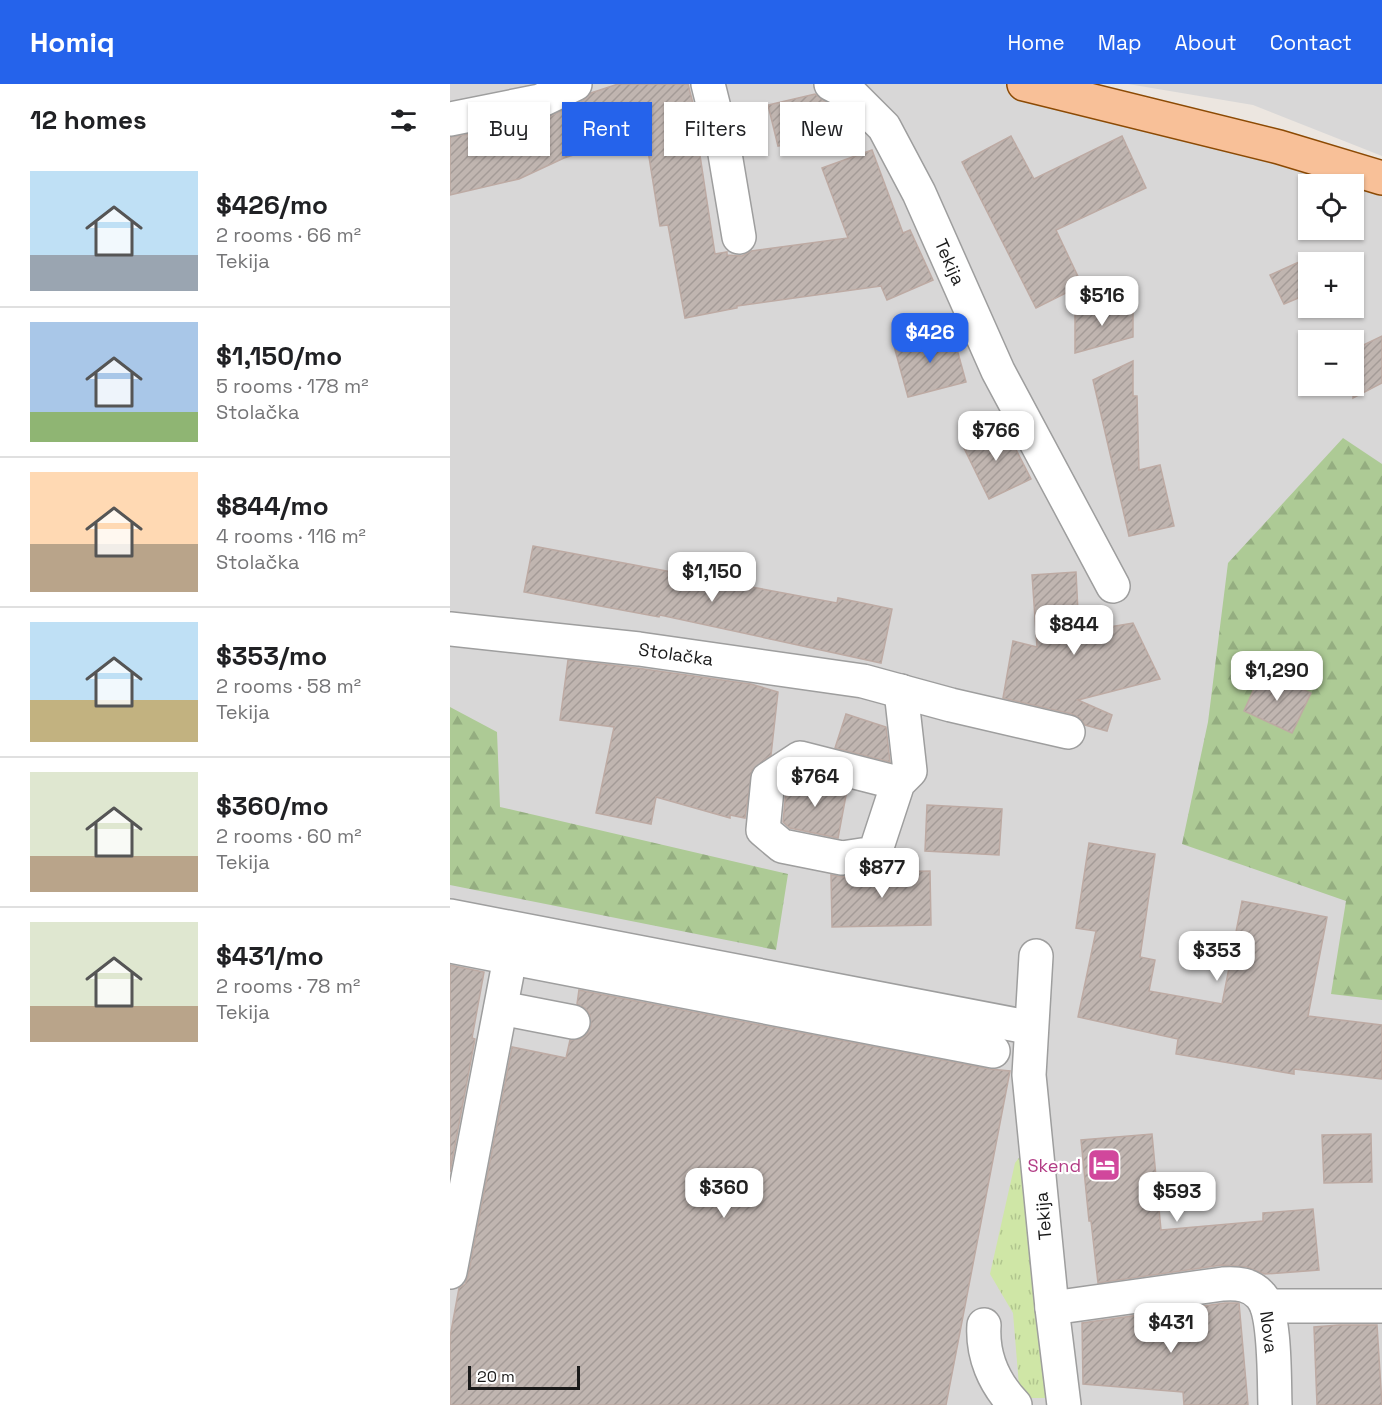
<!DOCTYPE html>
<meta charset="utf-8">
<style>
body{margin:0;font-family:"Space Grotesk",sans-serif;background:#f2f2f2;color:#202124;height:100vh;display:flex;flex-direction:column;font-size:22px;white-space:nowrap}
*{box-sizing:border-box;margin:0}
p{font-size:20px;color:#757577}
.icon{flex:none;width:33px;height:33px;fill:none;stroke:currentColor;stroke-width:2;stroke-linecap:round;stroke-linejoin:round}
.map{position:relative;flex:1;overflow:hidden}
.drawer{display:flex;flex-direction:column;background:#fff;width:450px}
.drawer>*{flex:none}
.hud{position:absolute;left:18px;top:18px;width:570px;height:54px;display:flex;gap:12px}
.controls{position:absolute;left:848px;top:90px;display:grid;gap:12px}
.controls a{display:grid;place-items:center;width:66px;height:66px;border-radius:0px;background:#fff;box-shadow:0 2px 4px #0004;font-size:30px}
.scale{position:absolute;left:18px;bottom:15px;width:112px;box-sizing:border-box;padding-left:6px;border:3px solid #1a1a1a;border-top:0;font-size:16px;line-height:21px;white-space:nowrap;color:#1a1a1a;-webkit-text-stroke:4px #fff;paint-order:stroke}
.price{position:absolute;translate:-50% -51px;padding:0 14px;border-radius:12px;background:#fff;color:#222;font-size:20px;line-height:39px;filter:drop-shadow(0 2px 3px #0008)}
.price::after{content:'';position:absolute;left:50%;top:36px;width:18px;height:14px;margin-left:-9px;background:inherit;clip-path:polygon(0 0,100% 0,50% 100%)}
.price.current{background:#2563eb;color:#fff}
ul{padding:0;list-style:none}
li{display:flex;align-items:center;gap:18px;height:150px;padding:0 30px}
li+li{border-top:2px solid #e0e0e0}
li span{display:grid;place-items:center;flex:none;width:168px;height:120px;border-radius:0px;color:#555}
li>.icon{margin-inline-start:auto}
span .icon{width:72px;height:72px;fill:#fffc;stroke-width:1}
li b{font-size:26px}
h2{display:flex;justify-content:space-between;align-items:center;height:72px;padding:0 30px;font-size:26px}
.tag{padding:0 21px;border-radius:0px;background:#fff;box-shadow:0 2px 4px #0004;font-size:21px;line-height:54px}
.tag.current{background:#2563eb;color:#fff}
header{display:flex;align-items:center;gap:36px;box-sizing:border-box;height:84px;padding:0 30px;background:#2563eb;color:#fff}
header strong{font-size:28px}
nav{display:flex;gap:33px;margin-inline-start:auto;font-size:21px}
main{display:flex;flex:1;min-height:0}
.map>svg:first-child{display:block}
.residential{fill:#d8d7d7;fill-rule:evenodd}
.grass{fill:url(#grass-tufts)}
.forest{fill:url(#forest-firs)}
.building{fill:url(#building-hatch);stroke:#bdaaa3;stroke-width:1.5}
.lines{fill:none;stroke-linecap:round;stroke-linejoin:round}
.minor-casing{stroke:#9e9e9e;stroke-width:36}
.major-casing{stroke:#8c4a04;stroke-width:36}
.minor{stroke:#fff;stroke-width:33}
.major{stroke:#f8c098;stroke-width:33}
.labels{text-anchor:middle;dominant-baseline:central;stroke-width:4.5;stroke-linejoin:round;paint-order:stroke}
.street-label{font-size:18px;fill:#1a1a1a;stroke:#fff}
.hotel-label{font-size:18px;fill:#b23c85;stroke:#fff;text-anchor:end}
</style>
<header>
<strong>Homiq</strong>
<nav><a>Home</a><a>Map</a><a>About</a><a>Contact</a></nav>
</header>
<main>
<section class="drawer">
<h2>12 homes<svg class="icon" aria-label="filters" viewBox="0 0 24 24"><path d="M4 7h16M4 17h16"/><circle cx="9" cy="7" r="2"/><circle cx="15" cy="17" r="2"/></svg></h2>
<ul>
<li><span style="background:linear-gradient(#bfe0f5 70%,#9aa5b1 0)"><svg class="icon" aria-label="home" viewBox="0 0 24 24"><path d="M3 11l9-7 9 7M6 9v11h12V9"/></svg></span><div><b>$426/mo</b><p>2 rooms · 66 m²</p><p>Tekija</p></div></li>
<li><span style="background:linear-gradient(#a9c7e8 75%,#8fb573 0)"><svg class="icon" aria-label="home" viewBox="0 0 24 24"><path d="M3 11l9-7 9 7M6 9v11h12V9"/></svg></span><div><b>$1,150/mo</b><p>5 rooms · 178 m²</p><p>Stolačka</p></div></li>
<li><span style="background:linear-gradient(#ffd9b3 60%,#b9a48a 0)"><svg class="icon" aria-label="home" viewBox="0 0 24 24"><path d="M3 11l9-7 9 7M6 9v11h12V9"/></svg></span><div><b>$844/mo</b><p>4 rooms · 116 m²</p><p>Stolačka</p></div></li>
<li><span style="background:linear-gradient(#bfe0f5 65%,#c2b280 0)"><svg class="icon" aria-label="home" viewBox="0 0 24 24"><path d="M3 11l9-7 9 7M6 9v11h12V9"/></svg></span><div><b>$353/mo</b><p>2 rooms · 58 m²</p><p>Tekija</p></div></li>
<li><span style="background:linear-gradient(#dfe7d0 70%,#b9a48a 0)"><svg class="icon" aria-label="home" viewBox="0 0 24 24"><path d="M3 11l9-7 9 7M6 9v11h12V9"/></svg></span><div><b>$360/mo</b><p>2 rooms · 60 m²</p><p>Tekija</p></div></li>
<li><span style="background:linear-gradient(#dfe7d0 70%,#b9a48a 0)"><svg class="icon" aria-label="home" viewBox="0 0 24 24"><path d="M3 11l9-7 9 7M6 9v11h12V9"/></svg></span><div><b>$431/mo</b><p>2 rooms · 78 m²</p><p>Tekija</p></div></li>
</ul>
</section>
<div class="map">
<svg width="932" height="1321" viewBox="0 0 932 1321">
<defs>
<pattern id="grass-tufts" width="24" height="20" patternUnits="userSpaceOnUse" patternTransform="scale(1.5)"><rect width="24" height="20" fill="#cfe6a6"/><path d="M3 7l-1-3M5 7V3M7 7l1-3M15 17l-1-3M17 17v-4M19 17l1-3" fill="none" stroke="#b1c58e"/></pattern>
<pattern id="forest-firs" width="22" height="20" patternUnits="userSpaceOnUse" patternTransform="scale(1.5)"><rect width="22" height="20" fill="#adca95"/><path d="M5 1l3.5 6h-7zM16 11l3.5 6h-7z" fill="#94ad80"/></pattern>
<pattern id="building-hatch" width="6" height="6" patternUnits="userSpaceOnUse" patternTransform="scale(1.5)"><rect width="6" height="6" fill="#c0b5b0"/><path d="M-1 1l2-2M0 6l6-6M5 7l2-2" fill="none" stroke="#a49b97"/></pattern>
</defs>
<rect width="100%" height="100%" fill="#ece6e0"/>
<!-- residential -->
<g class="residential">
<path d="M 0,0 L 562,0 L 932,107 L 932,1321 L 0,1321 ZM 858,100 L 903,100 L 903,146 L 858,146 ZM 858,178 L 903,178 L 903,224 L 858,224 ZM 858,256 L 903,256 L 903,302 L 858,302 Z"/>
<path d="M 678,0 L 932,0 L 932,72 L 803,21 Z"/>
</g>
<!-- grass -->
<path class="grass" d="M 577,1063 L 598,1314 L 570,1314 L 563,1229 L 540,1190 L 565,1079 Z"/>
<!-- forest -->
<g class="forest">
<path d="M 893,354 L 932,380 L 932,916 L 881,910 L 896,817 L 732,760 L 758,638 L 778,479 Z"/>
<path d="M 0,623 L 47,648 L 50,723 L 338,790 L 326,866 L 0,801 Z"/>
</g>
<!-- building -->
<g class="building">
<path d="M 168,0 L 238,0 L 249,43 L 246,45 L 265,170 L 277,168 L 277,171 L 292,172 L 301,167 L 398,154 L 372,84 L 422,66 L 453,149 L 460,146 L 483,196 L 437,216 L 431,202 L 287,222 L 287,224 L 235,234 L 218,141 L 210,142 L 195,48 L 114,74 L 69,95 L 0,111 L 0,53 L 26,49 L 27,52 L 41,46 L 94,35 L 133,17 L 141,9 Z"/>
<path d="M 365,10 L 376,18 L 383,50 L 328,62 L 318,21 Z"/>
<path d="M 561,52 L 584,95 L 672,52 L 696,104 L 606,146 L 632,201 L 586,224 L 512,78 Z"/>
<path d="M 858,174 L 858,210 L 834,220 L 820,191 Z"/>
<path d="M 625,223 L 683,224 L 683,253 L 625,269 Z"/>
<path d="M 502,247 L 516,298 L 458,313 L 444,262 Z"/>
<path d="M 932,252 L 932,299 L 903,314 L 903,266 Z"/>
<path d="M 683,277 L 683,312 L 687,312 L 689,386 L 710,381 L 724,442 L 679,452 L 643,296 Z"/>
<path d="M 553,340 L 581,395 L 539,415 L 512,360 Z"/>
<path d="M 83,462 L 387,519 L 388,514 L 442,525 L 431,579 L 210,531 L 209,533 L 74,508 Z"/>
<path d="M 626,488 L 629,548 L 683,539 L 710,595 L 628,616 L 662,631 L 657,647 L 635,641 L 630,634 L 622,630 L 553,614 L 563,557 L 587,563 L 582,491 Z"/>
<path d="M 118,576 L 187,584 L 301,600 L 328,608 L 321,671 L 302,686 L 295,734 L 280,731 L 280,734 L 206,713 L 201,740 L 146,729 L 164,643 L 110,636 Z"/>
<path d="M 812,587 L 861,609 L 842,649 L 794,627 Z"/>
<path d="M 396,630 L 436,643 L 440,678 L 385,664 Z"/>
<path d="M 351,696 L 397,706 L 388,754 L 340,744 L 333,738 L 336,706 Z"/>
<path d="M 477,721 L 552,725 L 549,771 L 475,767 Z"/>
<path d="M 639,759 L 705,770 L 690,873 L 705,876 L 699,907 L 772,920 L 792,817 L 877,833 L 858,932 L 932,941 L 932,995 L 844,985 L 844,990 L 726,970 L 728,955 L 628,933 L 646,847 L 626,844 Z"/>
<path d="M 480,787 L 481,841 L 382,843 L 381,791 L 394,793 L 425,788 Z"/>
<path d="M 0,881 L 34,888 L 22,954 L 25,955 L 0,1088 Z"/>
<path d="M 129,906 L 539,985 L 560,987 L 496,1321 L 0,1321 L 0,1253 L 9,1204 L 15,1200 L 18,1192 L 62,963 L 116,974 L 120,956 L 130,955 L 137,950 L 141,942 L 140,931 L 135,924 L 127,920 Z"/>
<path d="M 702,1050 L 711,1146 L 813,1137 L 813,1129 L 863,1125 L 869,1186 L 815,1190 L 797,1183 L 772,1181 L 648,1199 L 641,1137 L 639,1137 L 631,1056 Z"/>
<path d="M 921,1050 L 922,1098 L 874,1099 L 872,1051 Z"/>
<path d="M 775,1219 L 789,1219 L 798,1321 L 734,1321 L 733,1308 L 633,1300 L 632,1239 Z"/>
<path d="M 889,1241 L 927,1241 L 932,1321 L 867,1321 L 864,1243 Z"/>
</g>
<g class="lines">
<defs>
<g id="minor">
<path d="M 258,0 L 274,64 L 289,153"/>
<path d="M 381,0 L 402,11 L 434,43 L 469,109 L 548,287 L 663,502"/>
<path d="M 0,35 L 90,17 L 125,0"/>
<path d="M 0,545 L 189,565 L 413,597 L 501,621 L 618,648"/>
<path d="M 448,699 L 425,769 L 392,774 L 332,762 L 313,746 L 318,695 L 350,674 L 448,699 L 460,687 L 451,607"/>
<path d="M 0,832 L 567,941 L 581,941"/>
<path d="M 0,862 L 543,967"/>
<path d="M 586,872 L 579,991 L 602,1224 L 614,1321"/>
<path d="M 51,924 L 123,938"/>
<path d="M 0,1188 L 60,874"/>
<path d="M 817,1222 L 932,1222"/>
<path d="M 602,1224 L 773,1200 C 787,1199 801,1200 811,1212 C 826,1229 824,1297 825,1321"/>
<path d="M 534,1241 C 532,1271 544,1299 565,1321"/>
</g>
<path id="major" d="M 574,0 L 829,63 L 932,94"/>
</defs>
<!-- minor casing -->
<use href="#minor" class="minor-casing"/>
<!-- major casing -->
<use href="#major" class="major-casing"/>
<!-- minor -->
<use href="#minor" class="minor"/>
<!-- major -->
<use href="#major" class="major"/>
</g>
<!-- icons -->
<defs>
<symbol id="hotel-square" viewBox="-11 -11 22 22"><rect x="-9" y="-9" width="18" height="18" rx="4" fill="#d1479c" stroke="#fff"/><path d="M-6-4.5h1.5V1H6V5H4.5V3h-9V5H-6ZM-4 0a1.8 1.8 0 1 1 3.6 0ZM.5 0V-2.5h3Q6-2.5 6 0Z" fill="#fff"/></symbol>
</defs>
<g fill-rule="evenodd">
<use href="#hotel-square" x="635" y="1062" width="38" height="38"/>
</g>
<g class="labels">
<!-- street labels -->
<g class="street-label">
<text transform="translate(500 178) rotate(66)">Tekija</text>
<text transform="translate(226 570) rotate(8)">Stolačka</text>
<text transform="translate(593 1132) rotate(-95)">Tekija</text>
<text transform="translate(819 1248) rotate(83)">Nova</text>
</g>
<!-- hotel labels -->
<g class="hotel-label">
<text x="631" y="1081">Skend</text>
</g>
</g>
</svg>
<div class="controls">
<a><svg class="icon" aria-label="locate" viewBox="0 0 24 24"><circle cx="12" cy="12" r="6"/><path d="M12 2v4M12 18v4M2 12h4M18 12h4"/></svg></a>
<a>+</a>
<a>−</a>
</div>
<div class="scale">20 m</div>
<b class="price" style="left:652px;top:243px">$516</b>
<b class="price current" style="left:480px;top:280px">$426</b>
<b class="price" style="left:546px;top:378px">$766</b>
<b class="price" style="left:262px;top:519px">$1,150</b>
<b class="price" style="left:624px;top:572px">$844</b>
<b class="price" style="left:827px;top:618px">$1,290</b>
<b class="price" style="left:365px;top:724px">$764</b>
<b class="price" style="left:432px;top:815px">$877</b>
<b class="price" style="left:767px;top:898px">$353</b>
<b class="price" style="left:274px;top:1135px">$360</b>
<b class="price" style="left:727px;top:1139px">$593</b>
<b class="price" style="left:721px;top:1270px">$431</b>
<div class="hud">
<a class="tag">Buy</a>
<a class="tag current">Rent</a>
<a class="tag">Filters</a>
<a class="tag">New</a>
</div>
</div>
</main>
